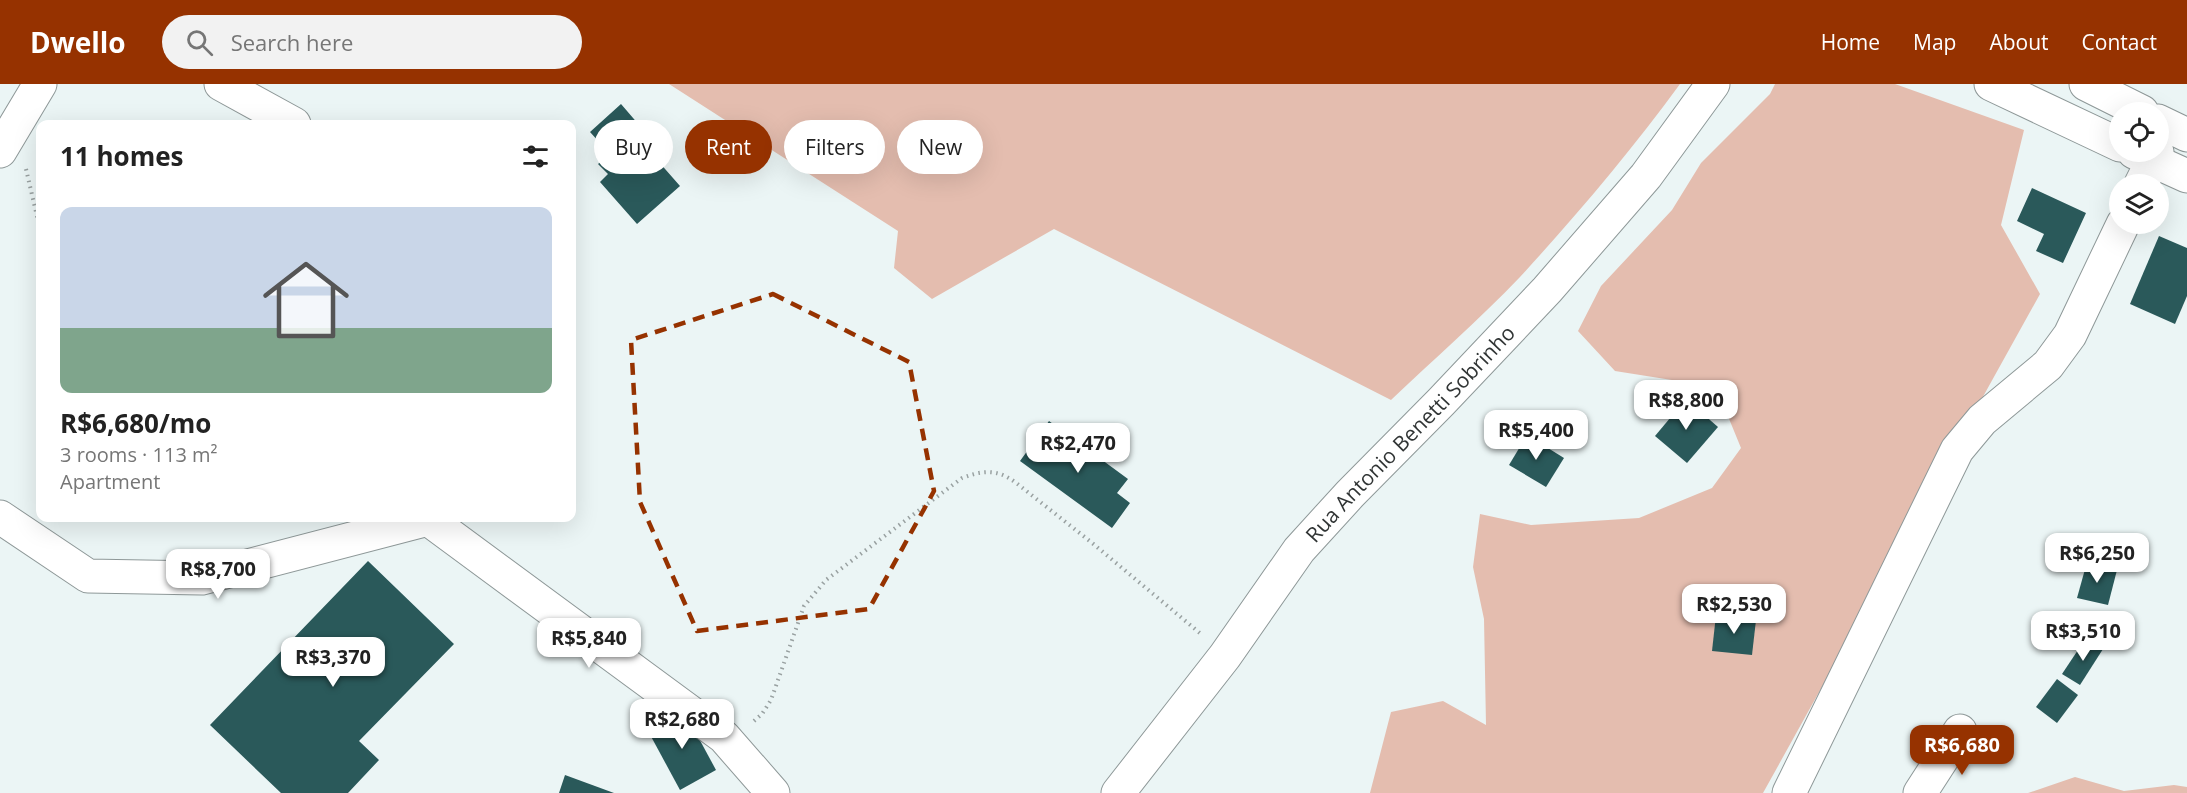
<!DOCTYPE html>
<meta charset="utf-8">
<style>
body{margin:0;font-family:"Open Sans",sans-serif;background:#f2f2f2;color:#222;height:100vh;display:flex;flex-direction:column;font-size:22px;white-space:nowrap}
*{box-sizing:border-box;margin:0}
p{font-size:20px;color:#767676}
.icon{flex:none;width:33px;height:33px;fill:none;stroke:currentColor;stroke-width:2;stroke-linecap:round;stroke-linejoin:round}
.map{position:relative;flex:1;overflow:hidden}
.panel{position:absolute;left:36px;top:36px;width:540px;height:402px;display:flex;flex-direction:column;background:#fff;border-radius:12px;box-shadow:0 6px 24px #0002}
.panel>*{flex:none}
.hud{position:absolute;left:594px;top:36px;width:570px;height:54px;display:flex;gap:12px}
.tools{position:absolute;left:2109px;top:18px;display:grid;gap:12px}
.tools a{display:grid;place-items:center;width:60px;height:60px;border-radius:50%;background:#fff;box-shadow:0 6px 24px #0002;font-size:30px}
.price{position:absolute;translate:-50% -51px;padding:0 14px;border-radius:12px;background:#fff;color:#222;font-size:20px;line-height:39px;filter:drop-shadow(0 2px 3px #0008)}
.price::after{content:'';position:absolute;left:50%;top:36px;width:18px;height:14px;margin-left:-9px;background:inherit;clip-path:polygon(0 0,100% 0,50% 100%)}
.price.on{background:#963200;color:#fff}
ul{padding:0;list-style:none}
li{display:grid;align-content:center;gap:12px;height:318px;padding:0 24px}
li+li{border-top:2px solid #e0e0e0}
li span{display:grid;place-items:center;height:186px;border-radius:12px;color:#555}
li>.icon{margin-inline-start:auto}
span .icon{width:108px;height:108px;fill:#fffc;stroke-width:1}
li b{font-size:26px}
h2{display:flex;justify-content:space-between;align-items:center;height:72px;padding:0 24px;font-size:26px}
.pill{padding:0 21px;border-radius:27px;background:#fff;box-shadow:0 6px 24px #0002;font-size:21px;line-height:54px}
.pill.on{background:#963200;color:#fff}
header{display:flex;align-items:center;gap:36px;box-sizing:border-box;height:84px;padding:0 30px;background:#963200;color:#fff}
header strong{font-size:28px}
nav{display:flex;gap:33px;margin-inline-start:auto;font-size:21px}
.search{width:420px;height:54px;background:#f2f2f2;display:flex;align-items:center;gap:15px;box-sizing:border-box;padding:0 21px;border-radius:33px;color:#767676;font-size:22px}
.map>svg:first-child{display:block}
.green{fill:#e4bdaf}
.building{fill:#2a595a}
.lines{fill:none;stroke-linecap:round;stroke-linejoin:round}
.minor-casing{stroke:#8e9898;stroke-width:35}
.secondary-casing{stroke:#8e9898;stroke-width:35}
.path{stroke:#99a1a1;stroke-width:4;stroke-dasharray:1.5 4.5;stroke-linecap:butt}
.minor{stroke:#fff;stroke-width:33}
.secondary{stroke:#fff;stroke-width:33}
.marked{fill:none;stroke:#963200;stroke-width:4.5;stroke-dasharray:12 8;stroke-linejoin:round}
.labels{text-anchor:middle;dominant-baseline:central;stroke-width:6;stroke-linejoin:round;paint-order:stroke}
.street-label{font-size:21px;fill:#313535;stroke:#ebf5f5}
</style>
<header>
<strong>Dwello</strong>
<div class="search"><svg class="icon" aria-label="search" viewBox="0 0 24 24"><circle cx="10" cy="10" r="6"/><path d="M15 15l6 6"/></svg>Search here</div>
<nav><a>Home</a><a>Map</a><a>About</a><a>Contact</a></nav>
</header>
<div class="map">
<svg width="2187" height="709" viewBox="0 0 2187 709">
<rect width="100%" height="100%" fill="#ebf5f5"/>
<!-- green -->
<g class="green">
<path d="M 669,0 L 1680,0 C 1631,67 1576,132 1520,193 C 1479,236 1434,275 1391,316 L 1054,145 L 932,215 L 894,184 L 898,147 Z"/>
<path d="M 1775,0 L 1895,0 L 2024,46 L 2001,141 L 2040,210 L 1763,709 L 1370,709 L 1391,628 L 1443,617 L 1486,641 L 1484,535 L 1473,483 L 1480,430 L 1531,441 L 1639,434 L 1712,404 L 1741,364 L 1716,303 L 1615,287 L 1578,247 L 1601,202 L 1672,126 L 1701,79 L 1770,10 Z"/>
<path d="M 2075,693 L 2124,707 L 2174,701 L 2187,703 L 2187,709 L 2028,709 Z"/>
</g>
<!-- building -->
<g class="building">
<path d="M 621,20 L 658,63 L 651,69 L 680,102 L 637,140 L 600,98 L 608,90 L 598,80 L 610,70 L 590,48 Z"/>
<path d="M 2032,104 L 2086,129 L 2063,179 L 2036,167 L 2044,150 L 2017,137 Z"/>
<path d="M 2159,152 L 2187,164 L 2187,212 L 2175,240 L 2130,220 Z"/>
<path d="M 1686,315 L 1718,343 L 1687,379 L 1655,352 Z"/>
<path d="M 1049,337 L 1128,395 L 1117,409 L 1130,419 L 1112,444 L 1020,377 Z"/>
<path d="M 1527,351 L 1564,374 L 1546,403 L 1509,381 Z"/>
<path d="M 368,477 L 454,560 L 359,657 L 379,676 L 348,709 L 281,709 L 210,641 Z"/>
<path d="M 2087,478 L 2117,486 L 2108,521 L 2077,514 Z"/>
<path d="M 1716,531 L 1756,536 L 1752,571 L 1712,567 Z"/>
<path d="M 2086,554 L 2103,565 L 2080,601 L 2062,590 Z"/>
<path d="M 2057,595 L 2078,611 L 2057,639 L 2036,623 Z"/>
<path d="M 683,625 L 716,686 L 680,706 L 647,645 Z"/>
<path d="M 565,691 L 614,709 L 559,709 Z"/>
</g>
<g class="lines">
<defs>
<g id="minor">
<path d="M 221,0 L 294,40"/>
<path d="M 1991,0 L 2120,61"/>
<path d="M 2086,0 L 2142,28"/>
<path d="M 2158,37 L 2187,51"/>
<path d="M 0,67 L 40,0"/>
<path d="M 2134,68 L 2187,92"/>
<path d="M 2141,100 L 2157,68"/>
<path d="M 0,433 L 88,492 L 202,494 L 428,435 L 429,434"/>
<path d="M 428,435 L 724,653 L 773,709"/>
<path d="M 1789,709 L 1957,366 L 1982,336 L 2048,281 L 2070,251 L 2123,140"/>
<path d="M 1920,709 L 1960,647"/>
</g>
<g id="secondary">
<path id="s1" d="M 1118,709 L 1225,572 L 1299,466 L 1350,410 L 1441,318 L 1547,206 L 1646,92 L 1713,0"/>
</g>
</defs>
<!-- minor casing -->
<use href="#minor" class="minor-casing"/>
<!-- secondary casing -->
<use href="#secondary" class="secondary-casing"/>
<!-- path -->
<g class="path">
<path d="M 26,85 L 40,145"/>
<path d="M 754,637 L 762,630 L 771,616 L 804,522 L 826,496 L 962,394 C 983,386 997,385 1015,398 L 1091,458 L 1201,550"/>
</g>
<!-- minor -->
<use href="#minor" class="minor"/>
<!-- secondary -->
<use href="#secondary" class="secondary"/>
</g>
<!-- marked area -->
<path class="marked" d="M 773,210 L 909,278 L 934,407 L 869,525 L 697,547 L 640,418 L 631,256 Z"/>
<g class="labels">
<!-- street labels -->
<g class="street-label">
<text stroke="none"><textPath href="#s1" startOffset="464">Rua Antonio Benetti Sobrinho</textPath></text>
</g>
</g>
</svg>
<div class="tools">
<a><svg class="icon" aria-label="locate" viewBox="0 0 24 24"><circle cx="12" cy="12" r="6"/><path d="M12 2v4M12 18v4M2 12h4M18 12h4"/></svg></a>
<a><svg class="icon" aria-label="layers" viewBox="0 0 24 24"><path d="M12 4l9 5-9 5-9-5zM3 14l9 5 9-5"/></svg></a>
</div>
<b class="price" style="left:1686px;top:347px">R$8,800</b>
<b class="price" style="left:1536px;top:377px">R$5,400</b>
<b class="price" style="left:1078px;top:390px">R$2,470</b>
<b class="price" style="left:2097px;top:500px">R$6,250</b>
<b class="price" style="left:218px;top:516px">R$8,700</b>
<b class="price" style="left:1734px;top:551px">R$2,530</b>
<b class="price" style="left:2083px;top:578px">R$3,510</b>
<b class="price" style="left:589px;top:585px">R$5,840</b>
<b class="price" style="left:333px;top:604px">R$3,370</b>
<b class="price" style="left:682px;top:666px">R$2,680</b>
<b class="price on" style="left:1962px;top:692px">R$6,680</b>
<div class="hud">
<a class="pill">Buy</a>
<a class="pill on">Rent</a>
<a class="pill">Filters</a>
<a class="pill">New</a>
</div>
<section class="panel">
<h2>11 homes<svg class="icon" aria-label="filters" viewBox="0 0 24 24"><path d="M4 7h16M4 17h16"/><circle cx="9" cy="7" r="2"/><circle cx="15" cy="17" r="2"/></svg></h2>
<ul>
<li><span style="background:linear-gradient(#c9d6e8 65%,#7fa58c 0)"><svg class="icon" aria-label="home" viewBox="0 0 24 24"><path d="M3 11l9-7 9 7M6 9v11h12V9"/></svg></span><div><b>R$6,680/mo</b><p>3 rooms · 113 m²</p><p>Apartment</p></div></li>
</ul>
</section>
</div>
